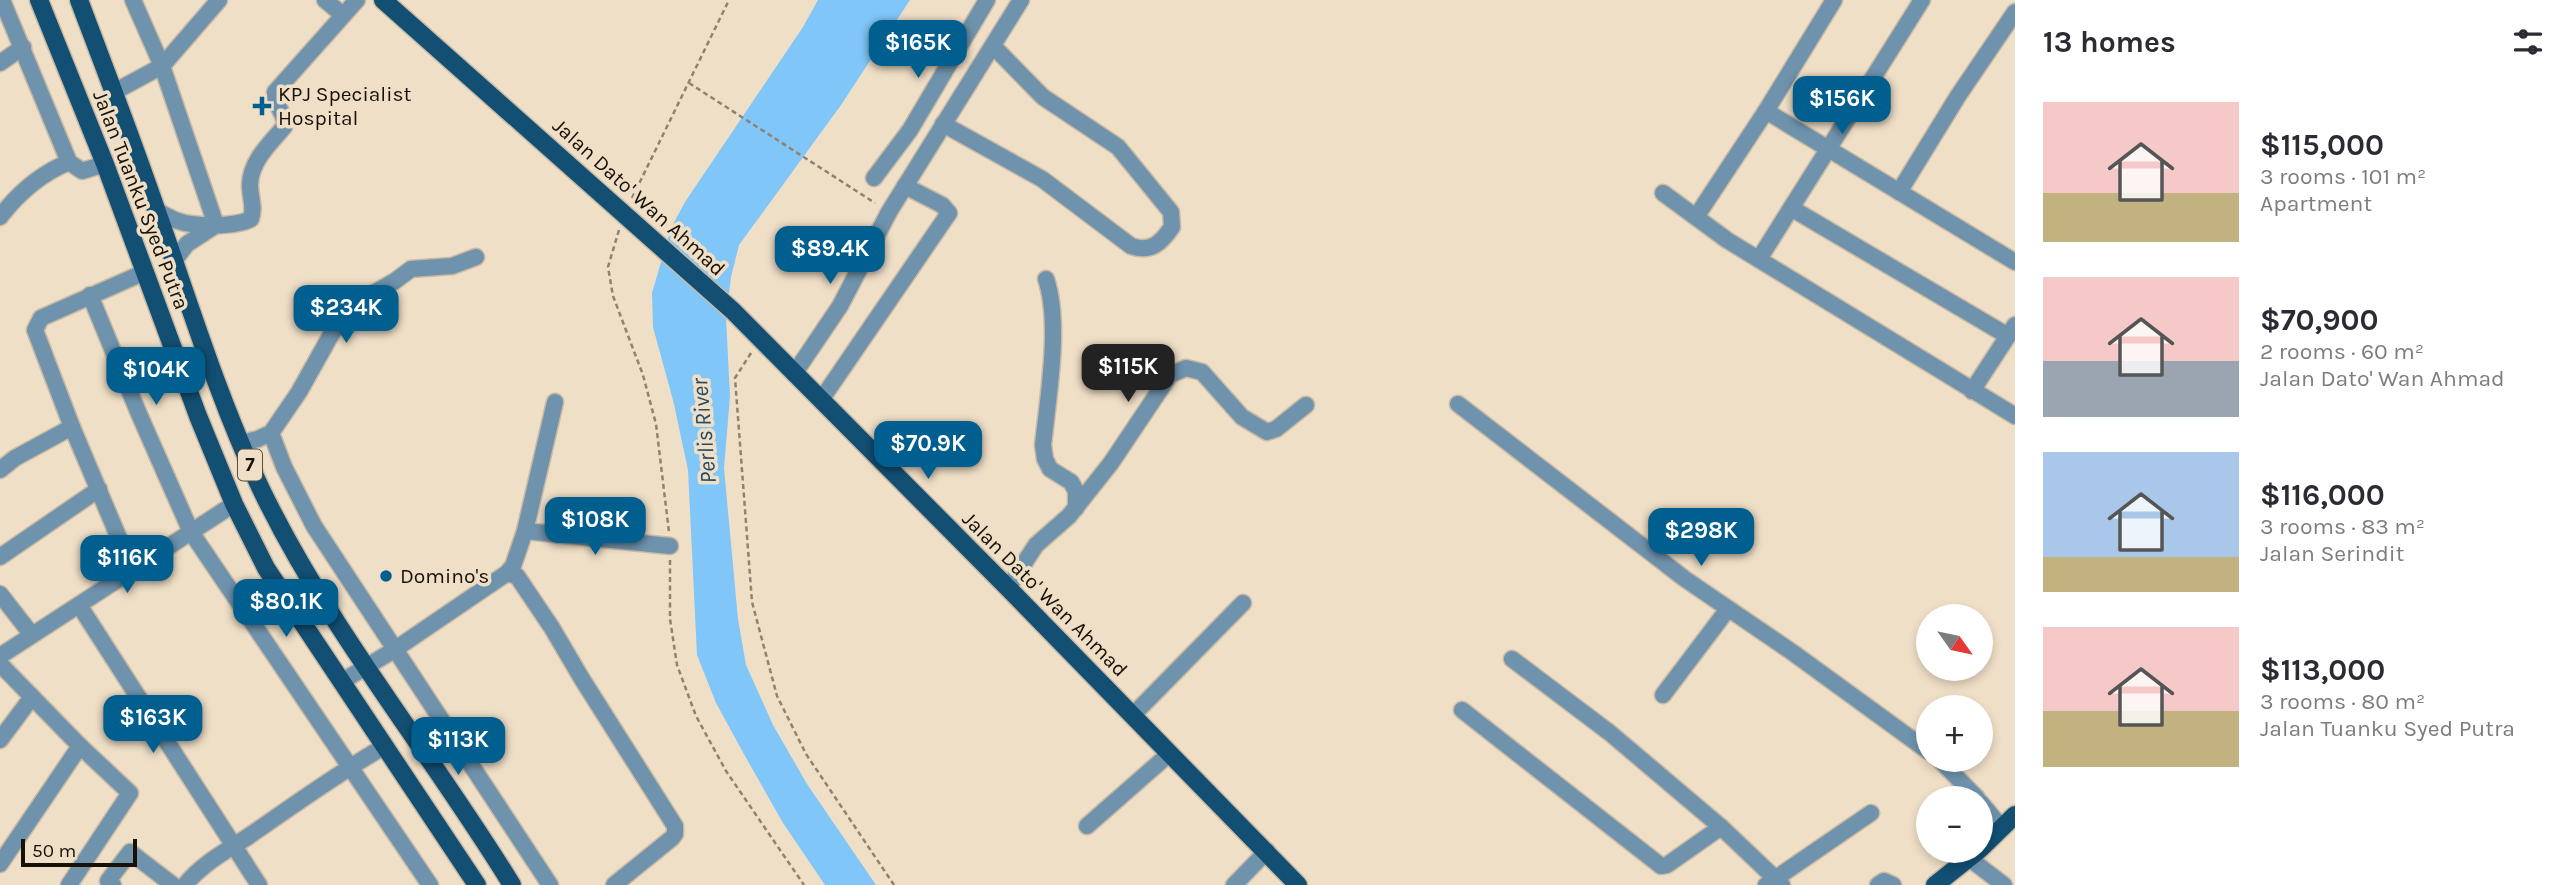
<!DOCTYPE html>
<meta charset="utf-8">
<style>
body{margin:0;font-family:Karla,sans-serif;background:#f7f7f7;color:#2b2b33;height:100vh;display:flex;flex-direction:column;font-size:26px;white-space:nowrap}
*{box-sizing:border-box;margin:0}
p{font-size:23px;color:#7c7c81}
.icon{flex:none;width:38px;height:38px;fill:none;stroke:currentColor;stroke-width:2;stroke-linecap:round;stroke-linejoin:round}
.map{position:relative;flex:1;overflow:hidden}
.panel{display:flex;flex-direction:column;background:#fff;width:560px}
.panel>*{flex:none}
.needle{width:46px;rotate:123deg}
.tools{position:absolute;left:1916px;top:604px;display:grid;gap:14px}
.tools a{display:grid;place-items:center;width:77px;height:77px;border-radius:50%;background:#fff;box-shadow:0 4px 10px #0003;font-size:35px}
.scale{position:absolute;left:21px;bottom:18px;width:116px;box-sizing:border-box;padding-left:7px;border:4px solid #171108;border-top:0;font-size:19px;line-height:24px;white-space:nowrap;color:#171108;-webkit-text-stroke:5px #f0dfc7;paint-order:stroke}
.price{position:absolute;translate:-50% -60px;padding:0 16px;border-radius:14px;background:#005f8f;color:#fff;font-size:23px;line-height:46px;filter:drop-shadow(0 2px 4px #0008)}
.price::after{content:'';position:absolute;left:50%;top:42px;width:21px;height:16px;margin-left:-10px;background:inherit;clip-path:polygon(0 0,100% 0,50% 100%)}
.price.active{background:#222;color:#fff}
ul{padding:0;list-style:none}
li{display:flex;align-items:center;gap:21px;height:175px;padding:0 28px}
li span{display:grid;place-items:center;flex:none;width:196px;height:140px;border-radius:0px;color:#555}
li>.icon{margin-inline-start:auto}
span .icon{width:84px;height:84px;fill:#fffc;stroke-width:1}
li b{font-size:30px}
h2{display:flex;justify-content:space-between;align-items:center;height:84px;padding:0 28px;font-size:30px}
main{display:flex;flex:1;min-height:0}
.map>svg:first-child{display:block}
.water{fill:#80c6f8}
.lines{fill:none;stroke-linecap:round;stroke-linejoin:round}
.minor-casing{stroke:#c9baa5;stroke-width:19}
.major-casing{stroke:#c9baa5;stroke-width:21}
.path{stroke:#8e8271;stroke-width:2.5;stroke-dasharray:5 3.5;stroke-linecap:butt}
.minor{stroke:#6f93ad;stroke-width:16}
.major{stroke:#124f73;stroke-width:18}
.poi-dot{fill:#005f8f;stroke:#f0dfc7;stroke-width:2.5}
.labels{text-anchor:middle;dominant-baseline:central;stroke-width:7;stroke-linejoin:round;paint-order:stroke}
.shield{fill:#f0dfc7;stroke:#584f41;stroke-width:2}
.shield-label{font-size:19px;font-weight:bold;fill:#171108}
.poi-label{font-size:21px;fill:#171108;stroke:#f0dfc7;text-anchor:start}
.street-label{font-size:21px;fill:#171108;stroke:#f0dfc7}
.water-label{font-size:23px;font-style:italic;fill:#244a64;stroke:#f0dfc7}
</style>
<main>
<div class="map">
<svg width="2015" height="885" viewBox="0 0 2015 885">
<rect width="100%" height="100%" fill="#f0dfc7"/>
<!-- water -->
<path class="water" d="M 818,0 L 910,0 L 841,105 L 739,245 L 731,277 L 726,318 L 730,396 L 724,468 L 738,619 L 746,665 L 773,725 L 807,784 L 876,885 L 825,885 L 783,823 L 745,756 L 716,703 L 697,655 L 688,470 L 674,404 L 653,327 L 652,293 L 671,228 L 685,202 L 803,27 Z"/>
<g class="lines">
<defs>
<g id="minor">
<path d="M 2,0 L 69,162 L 82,171 L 105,164"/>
<path d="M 133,0 L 162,66 L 216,225"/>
<path d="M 325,0 L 343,15"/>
<path d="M 0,63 L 23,47"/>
<path d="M 114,92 L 162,66 L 219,0"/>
<path d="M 1766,111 L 2015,262"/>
<path d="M 943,124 L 1042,179 L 1131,246 C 1151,253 1161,243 1172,227 L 1171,212 L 1118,147 L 1043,97 L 993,46"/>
<path d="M 874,178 L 910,130 L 987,0"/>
<path d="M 1899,192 L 1958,96 L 2015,12"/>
<path d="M 1663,193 L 1727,240 L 2015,416"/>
<path d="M 1791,208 L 2008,336"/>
<path d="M 157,211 C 164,214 171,219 178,221 C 195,227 235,227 251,219 C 255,206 250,198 250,185 C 250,162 270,143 284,127 C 287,113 274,108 275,92 L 357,0"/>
<path d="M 0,217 C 19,192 40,174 69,162"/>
<path d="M 1696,217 L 1766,111 L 1834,0"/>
<path d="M 1759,259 L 1922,0"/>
<path d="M 173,262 L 187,244 L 216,225"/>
<path d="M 1046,279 C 1061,323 1048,398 1043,445 L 1045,459 L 1050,469 L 1071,482 L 1076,491 L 1076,508"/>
<path d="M 90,295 L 139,414 L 191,532 L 430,885"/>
<path d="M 794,374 L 840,306 L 889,212 L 1021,0"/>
<path d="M 1972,391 L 2015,325"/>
<path d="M 821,400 L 949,213 L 942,205 L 905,186"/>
<path d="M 1458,404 L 1685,579 L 1792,652 L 1928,751"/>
<path d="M 271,433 L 284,467 L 314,526 L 550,885"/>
<path d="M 241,443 L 258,439 L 271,433 L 299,392 L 332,333 L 348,311 L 358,302 L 395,281 L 411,269 L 452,266 L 476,257"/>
<path d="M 0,470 L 15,458 L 72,427"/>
<path d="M 525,531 L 670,546"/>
<path d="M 0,557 L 99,489"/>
<path d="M 132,569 L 72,427 L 35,330 L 41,318 L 145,272"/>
<path d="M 507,573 L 517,576 L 552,628 L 582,679 L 675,826 L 675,834 L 672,838 L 614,885"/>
<path d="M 1008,588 L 1036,545 L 1069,516 L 1111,463 L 1170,375 L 1186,368 L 1202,372 L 1242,417 L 1267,432 L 1276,429 L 1306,405"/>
<path d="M 0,594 L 32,635"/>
<path d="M 79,605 L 259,885"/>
<path d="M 0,656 L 234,504"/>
<path d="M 1512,659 L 1610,733 L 1721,827 L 1782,885"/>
<path d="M 0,664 L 80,746 L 0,864"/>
<path d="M 341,682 L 394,650 L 507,573 L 513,566 L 525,531 L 555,402"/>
<path d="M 1663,695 L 1728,609"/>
<path d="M 1462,710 L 1661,866 L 1667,865 L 1721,827"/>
<path d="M 1133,715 L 1243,603"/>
<path d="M 0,740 L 32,697"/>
<path d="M 1940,760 L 1977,798"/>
<path d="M 1981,803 L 2002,828"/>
<path d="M 1087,826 L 1169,754"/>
<path d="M 1970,859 L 2004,885"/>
<path d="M 69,885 L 130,793 L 80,746"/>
<path d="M 113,885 L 108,881 L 130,852 L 173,885"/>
<path d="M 185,885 C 201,864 228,850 249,836 C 294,805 338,773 385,746"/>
<path d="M 1234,885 L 1267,851"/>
<path d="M 1766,885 L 1871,813"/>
<path d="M 1878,885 L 1884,881 L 1893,885"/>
</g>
<g id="major">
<path d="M 39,0 L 105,164 L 198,416 L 234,504 L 266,568 L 477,885"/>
<path d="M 79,0 C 105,69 132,139 156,209 C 189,302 218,398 260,487 C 328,629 430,751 512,885"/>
<path d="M 383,0 L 733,311 L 1008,588 L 1298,885"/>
<path d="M 1981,848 L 2015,815"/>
<path d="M 1935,885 L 1979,850"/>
</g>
</defs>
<!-- minor casing -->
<use href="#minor" class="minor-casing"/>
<!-- major casing -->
<use href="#major" class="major-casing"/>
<!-- path -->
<g class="path">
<path d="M 689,83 L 875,203"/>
<path d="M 632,198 L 729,0"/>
<path d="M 619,230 L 608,267 L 613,296 L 643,375 L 656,424 L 669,532"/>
<path d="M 751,353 L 735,378 L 752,602 L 777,696 L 806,754 L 894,885"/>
<path d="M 670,560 L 670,619 L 677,665 L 696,716 L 726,771 L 804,885"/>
</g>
<!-- minor -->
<use href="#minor" class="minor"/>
<!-- major -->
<use href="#major" class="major"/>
</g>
<!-- markers -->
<g class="poi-dot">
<path d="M258.5 95.5h7v7h7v7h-7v7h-7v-7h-7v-7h7z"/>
<circle cx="386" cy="576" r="7"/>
</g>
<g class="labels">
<!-- shield labels -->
<rect class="shield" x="238" y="449.5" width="24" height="31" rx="5"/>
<g class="shield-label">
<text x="250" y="465">7</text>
</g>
<!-- poi labels -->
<g class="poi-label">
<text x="278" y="94">KPJ Specialist<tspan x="278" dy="24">Hospital</tspan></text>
<text x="400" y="576">Domino's</text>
</g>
<!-- street labels -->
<g class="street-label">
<text transform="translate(639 197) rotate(42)">Jalan Dato' Wan Ahmad</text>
<text transform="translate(141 200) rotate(69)">Jalan Tuanku Syed Putra</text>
<text transform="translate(1045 594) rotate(45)">Jalan Dato' Wan Ahmad</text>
</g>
<!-- water labels -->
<g class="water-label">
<text transform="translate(704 431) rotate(-95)">Perlis River</text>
</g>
</g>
</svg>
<div class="tools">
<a><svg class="needle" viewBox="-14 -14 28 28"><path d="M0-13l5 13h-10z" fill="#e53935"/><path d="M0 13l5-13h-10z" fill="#7c7c81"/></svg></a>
<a>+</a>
<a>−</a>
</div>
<div class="scale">50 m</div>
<b class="price" style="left:918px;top:80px">$165K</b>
<b class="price" style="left:1842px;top:136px">$156K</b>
<b class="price" style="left:830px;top:286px">$89.4K</b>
<b class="price" style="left:346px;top:345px">$234K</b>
<b class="price active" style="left:1128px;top:404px">$115K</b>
<b class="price" style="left:156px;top:407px">$104K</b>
<b class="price" style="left:928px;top:481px">$70.9K</b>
<b class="price" style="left:595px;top:557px">$108K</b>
<b class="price" style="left:1701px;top:568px">$298K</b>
<b class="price" style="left:127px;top:595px">$116K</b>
<b class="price" style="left:286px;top:639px">$80.1K</b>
<b class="price" style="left:153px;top:755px">$163K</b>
<b class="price" style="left:458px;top:777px">$113K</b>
</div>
<section class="panel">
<h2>13 homes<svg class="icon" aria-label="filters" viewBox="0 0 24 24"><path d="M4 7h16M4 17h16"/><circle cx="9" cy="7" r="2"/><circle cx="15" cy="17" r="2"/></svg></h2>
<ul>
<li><span style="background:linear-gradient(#f6c9c9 65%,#c2b280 0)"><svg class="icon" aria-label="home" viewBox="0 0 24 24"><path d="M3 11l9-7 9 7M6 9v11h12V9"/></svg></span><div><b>$115,000</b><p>3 rooms · 101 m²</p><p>Apartment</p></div></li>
<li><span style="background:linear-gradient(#f6c9c9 60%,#9aa5b1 0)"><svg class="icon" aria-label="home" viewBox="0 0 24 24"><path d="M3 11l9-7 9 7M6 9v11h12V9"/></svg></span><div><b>$70,900</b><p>2 rooms · 60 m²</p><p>Jalan Dato' Wan Ahmad</p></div></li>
<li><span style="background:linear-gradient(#a9c7e8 75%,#c2b280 0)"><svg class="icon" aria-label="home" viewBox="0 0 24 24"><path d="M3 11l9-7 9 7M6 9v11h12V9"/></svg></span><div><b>$116,000</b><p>3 rooms · 83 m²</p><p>Jalan Serindit</p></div></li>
<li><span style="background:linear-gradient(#f6c9c9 60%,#c2b280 0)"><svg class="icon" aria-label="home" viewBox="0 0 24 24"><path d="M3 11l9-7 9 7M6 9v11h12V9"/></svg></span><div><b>$113,000</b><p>3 rooms · 80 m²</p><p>Jalan Tuanku Syed Putra</p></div></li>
</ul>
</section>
</main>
